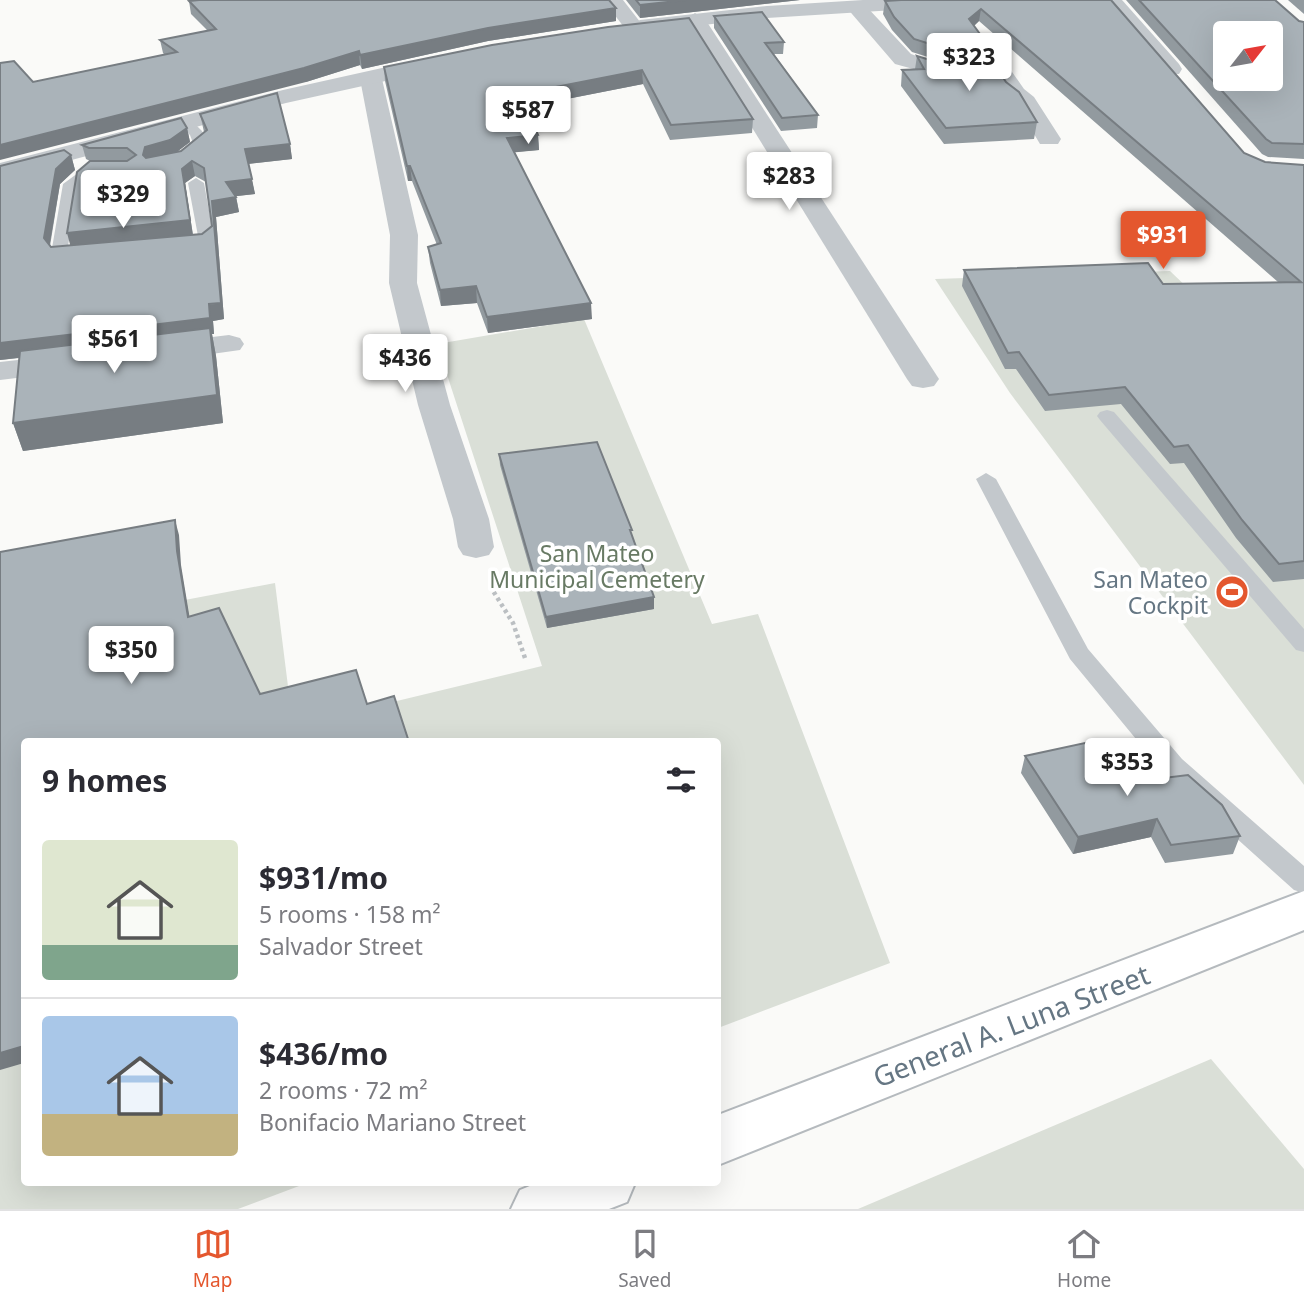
<!DOCTYPE html>
<meta charset="utf-8">
<style>
body{margin:0;font-family:"Noto Sans",sans-serif;background:#f2f2f3;color:#2b2b33;height:100vh;display:flex;flex-direction:column;font-size:26px;white-space:nowrap}
*{box-sizing:border-box;margin:0}
p{font-size:23px;color:#7c7c81}
.icon{flex:none;width:38px;height:38px;fill:none;stroke:currentColor;stroke-width:2;stroke-linecap:round;stroke-linejoin:round}
.map{position:relative;flex:1;overflow:hidden}
.panel{position:absolute;left:21px;top:738px;width:700px;height:448px;display:flex;flex-direction:column;background:#fff;border-radius:7px;box-shadow:0 7px 28px #0002}
.panel>*{flex:none}
.needle{width:46px;rotate:59deg}
.buttons{position:absolute;left:1213px;top:21px;display:grid;gap:14px}
.buttons a{display:grid;place-items:center;width:70px;height:70px;border-radius:7px;background:#fff;box-shadow:0 7px 28px #0002;font-size:35px}
.price{position:absolute;translate:-50% -60px;padding:0 16px;border-radius:7px;background:#fff;color:#222;font-size:23px;line-height:46px;filter:drop-shadow(0 2px 4px #0008)}
.price::after{content:'';position:absolute;left:50%;top:42px;width:21px;height:16px;margin-left:-10px;background:inherit;clip-path:polygon(0 0,100% 0,50% 100%)}
.price.selected{background:#e4572e;color:#fff}
ul{padding:0;list-style:none}
li{display:flex;align-items:center;gap:21px;height:175px;padding:0 21px}
li+li{border-top:2px solid #e1e1e2}
li span{display:grid;place-items:center;flex:none;width:196px;height:140px;border-radius:7px;color:#555}
li>.icon{margin-inline-start:auto}
span .icon{width:84px;height:84px;fill:#fffc;stroke-width:1}
li b{font-size:30px}
h2{display:flex;justify-content:space-between;align-items:center;height:84px;padding:0 21px;font-size:30px}
.dock{display:flex;justify-content:space-around;align-items:center;height:98px;border-top:2px solid #e1e1e2;background:#fff;font-size:19px;color:#7c7c81}
.dock a{display:grid;justify-items:center;gap:4px}
.dock .selected{color:#e4572e}
.map>svg:first-child{display:block}
.green{fill:#dadfd7}
.lines{fill:none;stroke-linecap:round;stroke-linejoin:round}
.primary-casing{stroke:#b5babe;stroke-width:4}
.path{stroke:#bbbfc2;stroke-width:4.5;stroke-dasharray:3.5 3.5;stroke-linecap:butt}
.service{fill:#c3c8cc;fill-rule:evenodd}
.minor{fill:#c3c8cc;fill-rule:evenodd}
.tertiary{fill:#c3c8cc;fill-rule:evenodd}
.primary{fill:#fff;fill-rule:evenodd}
.wall{fill:#929a9f;fill-rule:evenodd}
.shaded-wall{fill:#777d82}
.building{fill:#aab3b9;stroke:#777d82;stroke-width:2;fill-rule:evenodd}
.labels{text-anchor:middle;dominant-baseline:central;stroke-width:7;stroke-linejoin:round;paint-order:stroke}
.park-label{font-size:23px;fill:#687a64;stroke:#fff}
.poi-label{font-size:23px;fill:#657683;stroke:#fff;text-anchor:end}
.near-street-label{font-size:28px;fill:#657683;stroke:#fff}
</style>
<div class="map">
<svg width="1304" height="1209" viewBox="0 0 1304 1209">
<rect width="100%" height="100%" fill="#fafaf8"/>
<!-- green -->
<g class="green">
<path d="M 1170,271 L 1304,399 L 1304,785 L 1010,393 L 935,279 Z"/>
<path d="M 584,319 L 712,624 L 758,614 L 890,963 L 718,1028 L 718,742 L 24,742 L 24,1183 L 307,1183 L 238,1209 L 0,1209 L 0,635 L 275,583 L 293,726 L 542,666 L 437,344 Z"/>
<path d="M 1211,1059 L 1304,1169 L 1304,1209 L 858,1209 Z"/>
</g>
<g class="lines">
<defs>
<g id="primary">
<path d="M 1304,891 L 1304,930 L 718,1165 L 718,1115 Z"/>
<path d="M 537,1183 L 635,1183 L 627,1202 L 609,1209 L 511,1209 L 520,1190 Z"/>
</g>
</defs>
<!-- primary casing -->
<use href="#primary" class="primary-casing"/>
<!-- path -->
<path class="path" d="M 490,586 L 513,623 L 525,658"/>
<!-- service -->
<g class="service">
<path d="M 180,119 L 190,119 L 202,131 L 207,144 L 183,162 L 176,158 L 193,143 L 190,135 L 178,122 Z"/>
<path d="M 89,165 L 96,169 L 78,186 L 67,252 L 78,251 L 86,256 L 78,261 L 59,261 L 51,254 L 63,184 Z"/>
<path d="M 196,178 L 204,183 L 214,238 L 205,246 L 186,250 L 178,245 L 198,236 L 188,183 Z"/>
<path d="M 1107,410 L 1114,412 L 1304,629 L 1304,652 L 1296,650 L 1100,420 L 1097,416 L 1100,412 Z"/>
<path d="M 986,473 L 996,479 L 1088,649 L 1182,759 L 1304,866 L 1304,893 L 1294,890 L 1164,773 L 1070,659 L 976,479 Z"/>
</g>
<!-- minor -->
<g class="minor">
<path d="M 603,0 L 623,0 L 644,27 L 641,31 L 627,31 Z"/>
<path d="M 1101,0 L 1122,0 L 1179,64 L 1182,69 L 1179,74 L 1163,74 Z"/>
<path d="M 856,1 L 863,3 L 911,54 L 928,60 L 980,59 L 1010,69 L 1024,89 L 1034,97 L 1061,139 L 1058,144 L 1040,144 L 1018,107 L 1006,97 L 994,79 L 980,72 L 928,73 L 895,64 L 846,7 Z"/>
<path d="M 695,13 L 705,19 L 939,379 L 934,386 L 923,388 L 912,386 L 907,379 L 685,19 Z"/>
<path d="M 371,72 L 382,79 L 418,235 L 417,283 L 450,405 L 489,519 L 494,547 L 489,555 L 476,558 L 463,555 L 458,547 L 453,519 L 418,405 L 389,283 L 390,235 L 360,79 Z"/>
<path d="M 229,335 L 240,338 L 244,344 L 240,350 L 162,361 L 151,359 L 147,352 L 151,345 L 162,343 Z"/>
<path d="M 71,354 L 82,356 L 87,363 L 82,370 L 0,380 L 0,362 Z"/>
</g>
<!-- tertiary -->
<g class="tertiary">
<path d="M 863,0 L 969,0 L 959,6 L 767,18 L 640,32 L 630,26 L 640,20 L 767,6 Z"/>
<path d="M 436,56 L 444,58 L 447,63 L 444,68 L 286,103 L 0,179 L 0,163 L 283,90 Z"/>
</g>
<!-- primary -->
<use href="#primary" class="primary"/>
</g>
<!-- wall -->
<g class="wall">
<path d="M 626,0 L 800,0 L 640,18 Z"/>
<path d="M 1111,0 L 1244,153 L 1265,162 L 1304,165 L 1304,579 L 1273,582 L 1236,538 L 1184,463 L 1170,464 L 1121,404 L 1045,411 L 1016,369 L 1005,369 L 962,286 L 964,270 L 1163,284 L 1278,282 L 979,21 L 974,26 L 988,45 L 986,58 L 928,57 L 912,52 L 892,30 L 883,14 L 885,1 Z"/>
<path d="M 1126,0 L 1275,0 L 1299,21 L 1304,22 L 1304,159 L 1268,157 L 1262,154 Z"/>
<path d="M 1288,0 L 1304,0 L 1304,14 Z"/>
<path d="M 189,1 L 616,21 L 488,41 L 362,69 L 360,65 L 306,82 L 33,82 L 165,55 L 163,53 L 160,40 L 208,31 L 191,14 Z"/>
<path d="M 714,16 L 784,42 L 783,54 L 774,54 L 818,115 L 817,128 L 781,131 L 714,28 Z"/>
<path d="M 608,27 L 753,119 L 752,133 L 670,140 L 643,84 L 526,107 L 538,135 L 539,150 L 514,152 L 592,319 L 488,333 L 477,303 L 441,306 L 430,263 L 428,247 L 437,245 L 412,181 L 408,181 L 385,81 L 384,67 Z"/>
<path d="M 917,56 L 1006,82 L 1037,122 L 1034,139 L 944,144 L 901,86 L 902,70 L 915,69 Z"/>
<path d="M 200,114 L 290,144 L 292,159 L 248,164 L 255,194 L 236,196 L 239,212 L 216,217 L 224,319 L 213,321 L 214,334 L 212,334 L 216,356 L 223,423 L 23,451 L 13,423 L 19,358 L 0,360 L 0,166 L 71,155 L 75,170 L 60,184 L 50,246 L 51,247 L 70,245 L 90,161 L 86,159 L 82,145 L 187,128 L 190,142 L 176,152 L 181,151 L 204,132 ZM 195,176 L 206,182 L 212,226 L 202,234 L 193,235 L 185,183 Z"/>
<path d="M 499,454 L 632,539 L 654,609 L 547,628 L 500,465 Z"/>
<path d="M 1025,756 L 1123,783 L 1240,836 L 1233,854 L 1165,863 L 1151,837 L 1073,854 L 1021,773 Z"/>
</g>
<!-- shaded-wall -->
<g class="shaded-wall">
<path d="M 686,0 L 800,0 L 640,18 L 640,5 Z"/>
<path d="M 616,8 L 616,21 L 488,41 L 362,69 L 360,55 L 488,28 Z"/>
<path d="M 981,9 L 979,21 L 967,32 L 969,19 Z"/>
<path d="M 359,51 L 360,65 L 306,82 L 0,160 L 0,145 Z"/>
<path d="M 642,70 L 643,84 L 521,108 L 520,94 Z"/>
<path d="M 187,128 L 190,142 L 173,155 L 148,161 L 143,155 L 145,147 Z"/>
<path d="M 538,135 L 539,150 L 507,153 L 507,138 Z"/>
<path d="M 290,144 L 292,159 L 247,164 L 245,149 Z"/>
<path d="M 71,155 L 75,170 L 60,184 L 48,254 L 44,238 L 56,169 Z"/>
<path d="M 192,161 L 195,176 L 185,183 L 193,236 L 71,248 L 67,233 L 182,169 Z"/>
<path d="M 407,166 L 410,166 L 412,181 L 408,181 Z"/>
<path d="M 252,179 L 255,194 L 229,197 L 226,182 Z"/>
<path d="M 236,197 L 239,212 L 216,217 L 224,319 L 213,321 L 214,334 L 212,334 L 216,356 L 223,423 L 23,451 L 13,423 L 211,335 L 0,360 L 0,343 L 221,303 L 212,201 Z"/>
<path d="M 476,286 L 477,303 L 441,306 L 440,290 Z"/>
<path d="M 591,303 L 592,319 L 488,333 L 487,317 Z"/>
<path d="M 175,520 L 179,535 L 181,565 L 192,632 L 188,617 L 177,551 Z"/>
<path d="M 654,597 L 654,609 L 547,628 L 546,617 Z"/>
<path d="M 1157,819 L 1151,837 L 1073,854 L 1078,837 Z"/>
<path d="M 24,1046 L 24,1063 L 0,1070 L 0,1053 Z"/>
</g>
<!-- building -->
<g class="building">
<path d="M 199,0 L 609,0 L 616,8 L 488,28 L 360,55 L 359,51 L 304,68 L 0,145 L 0,63 L 14,61 L 33,82 L 177,52 L 160,40 L 216,29 L 189,1 Z"/>
<path d="M 636,0 L 686,0 L 640,5 Z"/>
<path d="M 901,0 L 1111,0 L 1244,153 L 1265,162 L 1304,165 L 1304,561 L 1279,564 L 1242,520 L 1188,445 L 1174,447 L 1125,387 L 1049,395 L 1019,352 L 1008,353 L 964,270 L 1148,263 L 1163,284 L 1301,282 L 981,9 L 969,19 L 988,45 L 930,44 L 914,39 L 894,17 L 885,1 Z"/>
<path d="M 1139,0 L 1275,0 L 1299,21 L 1304,22 L 1304,144 L 1272,143 L 1266,139 ZM 1225,33 L 1270,33 L 1270,79 L 1225,79 Z"/>
<path d="M 762,12 L 784,42 L 765,43 L 818,115 L 782,118 L 714,16 Z"/>
<path d="M 689,18 L 753,119 L 671,125 L 642,70 L 520,94 L 538,135 L 507,138 L 591,303 L 487,317 L 476,286 L 440,290 L 428,247 L 441,243 L 410,166 L 407,166 L 384,67 L 492,45 L 608,27 Z"/>
<path d="M 917,56 L 930,60 L 982,59 L 995,65 L 1006,82 L 1019,92 L 1037,122 L 946,128 L 902,70 L 924,69 Z"/>
<path d="M 277,93 L 290,144 L 245,149 L 252,179 L 226,182 L 236,197 L 212,201 L 221,303 L 209,304 L 210,318 L 0,343 L 0,166 L 64,150 L 71,155 L 56,169 L 44,238 L 51,247 L 202,234 L 212,226 L 204,168 L 192,161 L 182,169 L 190,220 L 67,233 L 77,172 L 90,161 L 127,161 L 136,155 L 127,148 L 89,148 L 82,145 L 181,118 L 187,128 L 170,140 L 145,147 L 143,155 L 146,158 L 181,151 L 207,130 L 200,114 Z"/>
<path d="M 210,328 L 217,395 L 13,423 L 20,351 Z"/>
<path d="M 597,442 L 632,530 L 630,530 L 654,597 L 546,617 L 499,454 Z"/>
<path d="M 175,520 L 177,551 L 188,617 L 219,608 L 260,694 L 356,670 L 367,704 L 394,696 L 409,742 L 24,742 L 24,1046 L 0,1053 L 0,552 Z"/>
<path d="M 1094,741 L 1123,783 L 1188,775 L 1222,805 L 1240,836 L 1171,845 L 1157,819 L 1078,837 L 1025,756 Z"/>
</g>
<!-- icons -->
<defs>
<symbol id="stadium-disc" viewBox="-11 -11 22 22"><circle r="9.5" fill="#e4572e" stroke="#fff"/><path d="M0-5a6.5 5 0 1 0 0 10a6.5 5 0 1 0 0-10ZM-3.5-1.8h7v3.6h-7Z" fill="#fff"/></symbol>
</defs>
<g fill-rule="evenodd">
<use href="#stadium-disc" x="1213" y="573" width="38" height="38"/>
</g>
<g class="labels">
<!-- park labels -->
<g class="park-label">
<text x="597" y="553">San Mateo<tspan x="597" dy="26">Municipal Cemetery</tspan></text>
</g>
<!-- poi labels -->
<g class="poi-label">
<text x="1208" y="579">San Mateo<tspan x="1208" dy="26">Cockpit</tspan></text>
</g>
<!-- near-street labels -->
<g class="near-street-label">
<text transform="translate(1011 1025) rotate(-21)">General A. Luna Street</text>
</g>
</g>
</svg>
<div class="buttons">
<a><svg class="needle" viewBox="-14 -14 28 28"><path d="M0-13l5 13h-10z" fill="#e53935"/><path d="M0 13l5-13h-10z" fill="#7c7c81"/></svg></a>
</div>
<b class="price" style="left:969px;top:93px">$323</b>
<b class="price" style="left:528px;top:146px">$587</b>
<b class="price" style="left:789px;top:212px">$283</b>
<b class="price" style="left:123px;top:230px">$329</b>
<b class="price selected" style="left:1163px;top:271px">$931</b>
<b class="price" style="left:114px;top:375px">$561</b>
<b class="price" style="left:405px;top:394px">$436</b>
<b class="price" style="left:131px;top:686px">$350</b>
<b class="price" style="left:1127px;top:798px">$353</b>
<section class="panel">
<h2>9 homes<svg class="icon" aria-label="filters" viewBox="0 0 24 24"><path d="M4 7h16M4 17h16"/><circle cx="9" cy="7" r="2"/><circle cx="15" cy="17" r="2"/></svg></h2>
<ul>
<li><span style="background:linear-gradient(#dfe7d0 75%,#7fa58c 0)"><svg class="icon" aria-label="home" viewBox="0 0 24 24"><path d="M3 11l9-7 9 7M6 9v11h12V9"/></svg></span><div><b>$931/mo</b><p>5 rooms · 158 m²</p><p>Salvador Street</p></div></li>
<li><span style="background:linear-gradient(#a9c7e8 70%,#c2b280 0)"><svg class="icon" aria-label="home" viewBox="0 0 24 24"><path d="M3 11l9-7 9 7M6 9v11h12V9"/></svg></span><div><b>$436/mo</b><p>2 rooms · 72 m²</p><p>Bonifacio Mariano Street</p></div></li>
</ul>
</section>
</div>
<nav class="dock">
<a class="selected"><svg class="icon" aria-label="map" viewBox="0 0 24 24"><path d="M3 6l6-2 6 2 6-2v14l-6 2-6-2-6 2zM9 4v14M15 6v14"/></svg>Map</a>
<a><svg class="icon" aria-label="saved" viewBox="0 0 24 24"><path d="M7 4h10v16l-5-4-5 4z"/></svg>Saved</a>
<a><svg class="icon" aria-label="home" viewBox="0 0 24 24"><path d="M3 11l9-7 9 7M6 9v11h12V9"/></svg>Home</a>
</nav>
